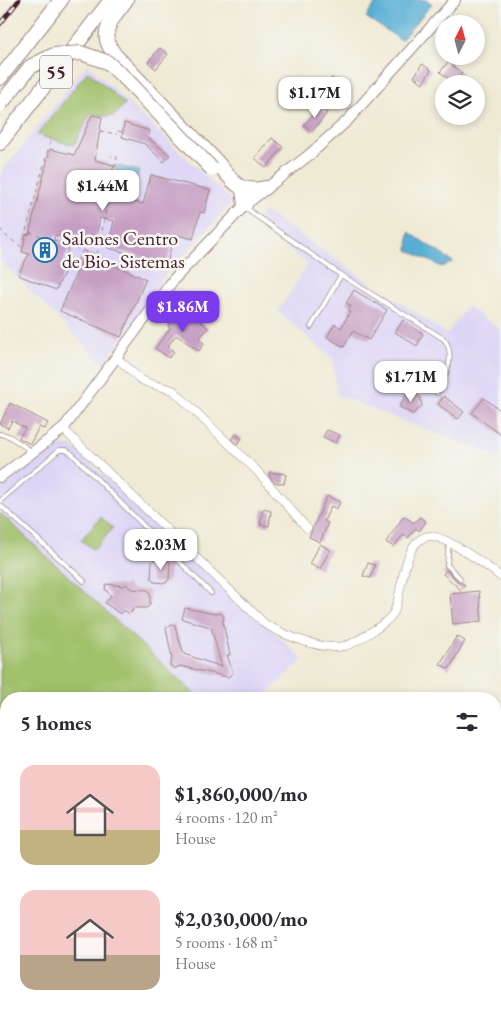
<!DOCTYPE html>
<meta charset="utf-8">
<style>
body{margin:0;font-family:"EB Garamond",serif;background:#f7f7f7;color:#2b2b33;height:100vh;display:flex;flex-direction:column;font-size:19px;white-space:nowrap}
*{box-sizing:border-box;margin:0}
p{font-size:16px;color:#7c7c81}
.icon{flex:none;width:28px;height:28px;fill:none;stroke:currentColor;stroke-width:2;stroke-linecap:round;stroke-linejoin:round}
.map{position:relative;flex:1;overflow:hidden}
.drawer{position:absolute;left:0px;top:692px;width:501px;height:321px;display:flex;flex-direction:column;background:#fff;border-radius:20px 20px 0 0;box-shadow:0 2px 8px #0003}
.drawer>*{flex:none}
.needle{width:32px;rotate:6deg}
.fabs{position:absolute;left:435px;top:15px;display:grid;gap:10px}
.fabs a{display:grid;place-items:center;width:50px;height:50px;border-radius:50%;background:#fff;box-shadow:0 2px 8px #0003;font-size:25px}
.price{position:absolute;translate:-50% -42px;padding:0 11px;border-radius:10px;background:#fff;color:#222;font-size:16px;line-height:32px;filter:drop-shadow(0 1px 2px #0008)}
.price::after{content:'';position:absolute;left:50%;top:30px;width:15px;height:11px;margin-left:-8px;background:inherit;clip-path:polygon(0 0,100% 0,50% 100%)}
.price.current{background:#7c3aed;color:#fff}
ul{padding:0;list-style:none}
li{display:flex;align-items:center;gap:15px;height:125px;padding:0 20px}
li span{display:grid;place-items:center;flex:none;width:140px;height:100px;border-radius:15px;color:#555}
li>.icon{margin-inline-start:auto}
span .icon{width:60px;height:60px;fill:#fffc;stroke-width:1}
li b{font-size:21px}
h2{display:flex;justify-content:space-between;align-items:center;height:60px;padding:0 20px;font-size:21px}
.map>svg:first-child{display:block}
.built{fill:#ddd5f6}
.green{fill:#a0c069;stroke:#75704a}
.water{fill:#58afd5;stroke:#516780}
.building{fill:#c69ec3}
.lines{fill:none;stroke-linecap:round;stroke-linejoin:round}
.lane-casing{stroke:#9c8480;stroke-width:5.5}
.street-casing{stroke:#9c8480;stroke-width:9}
.secondary-casing{stroke:#9c8480;stroke-width:12}
.highway-casing{stroke:#9c8480;stroke-width:16}
.path{stroke:#9c8480;stroke-width:1;stroke-dasharray:4 4;stroke-linecap:butt}
.lane{stroke:#fff;stroke-width:4}
.street{stroke:#fff;stroke-width:8}
.secondary{stroke:#fff;stroke-width:10}
.highway{stroke:#fff;stroke-width:14}
.rail-casing{stroke:#4a1f2b;stroke-width:4.5}
.rail{stroke:#f6f6f2;stroke-width:2.5;stroke-dasharray:8;stroke-linecap:butt}
.highway-bridge-casing{stroke:#9c8480;stroke-width:16;stroke-linecap:butt}
.highway-bridge{stroke:#fff;stroke-width:14}
.labels{text-anchor:middle;dominant-baseline:central;stroke-width:5;stroke-linejoin:round;paint-order:stroke}
.shield{fill:#f6f6f2;stroke:#7e6067;stroke-width:1}
.shield-label{font-size:19px;font-weight:bold;fill:#4a1f2b}
.poi-label{font-size:20px;fill:#4a1f2b;stroke:#f6f6f2;text-anchor:start}
</style>
<div class="map">
<svg width="501" height="1013" viewBox="0 0 501 1013">
<rect width="100%" height="100%" fill="#f6f6f2"/>
<filter id="ink" filterUnits="userSpaceOnUse"><feTurbulence type="fractalNoise" baseFrequency=".02" numOctaves="2"/><feDisplacementMap in="SourceGraphic" scale="10" xChannelSelector="R" yChannelSelector="G"/><feConvolveMatrix kernelMatrix="1 2 1 2 8 2 1 2 1" color-interpolation-filters="sRGB"/></filter>
<filter id="wash" filterUnits="userSpaceOnUse"><feTurbulence type="fractalNoise" baseFrequency=".0096" numOctaves="4" result="noise"/><feDisplacementMap in="SourceGraphic" scale="20" xChannelSelector="R" yChannelSelector="G"/><feGaussianBlur stdDeviation="1.12" result="paint"/><feColorMatrix in="noise" values="0 0 0 0 0 0 0 0 0 0 0 0 0 0 0 0 0 1.4 0 .05"/><feComposite in="paint" operator="in"/></filter>
<g filter="url(#wash)">
<rect width="100%" height="100%" fill="#efead4"/>
<!-- built -->
<g class="built">
<path d="M 87,64 L 233,202 L 164,276 L 104,365 L 0,260 L 0,174 Z"/>
<path d="M 264,211 L 447,334 L 467,306 L 501,330 L 501,457 L 397,419 L 336,394 L 333,359 L 278,311 L 308,264 L 254,224 Z"/>
<path d="M 57,445 L 72,446 L 303,659 L 261,699 L 200,699 L 0,513 L 0,490 Z"/>
</g>
<!-- green -->
<g class="green">
<path d="M 88,71 L 125,104 L 114,116 L 104,116 L 91,113 L 74,145 L 37,135 Z"/>
<path d="M 0,513 L 200,699 L 6,699 L 6,1008 L 49,1008 L 45,1013 L 0,1013 Z"/>
<path d="M 101,517 L 113,528 L 94,550 L 81,540 Z"/>
</g>
<!-- water -->
<g class="water">
<path d="M 378,0 L 427,0 L 432,4 L 401,40 L 366,17 Z"/>
<path d="M 116,165 L 139,171 L 131,199 L 109,193 Z"/>
<path d="M 409,232 L 453,262 L 442,267 L 408,250 Z"/>
</g>
<g id="blocks">
<!-- building -->
<g class="building">
<path d="M 160,48 L 168,54 L 156,69 L 148,62 Z"/>
<path d="M 448,62 L 462,73 L 454,83 L 440,72 Z"/>
<path d="M 422,64 L 431,70 L 423,83 L 414,77 Z"/>
<path d="M 332,78 L 341,86 L 331,96 L 323,88 Z"/>
<path d="M 319,107 L 327,113 L 312,132 L 304,125 Z"/>
<path d="M 92,115 L 102,117 L 95,160 L 114,165 L 106,194 L 143,204 L 151,175 L 210,190 L 204,213 L 200,212 L 193,239 L 174,234 L 167,263 L 108,248 L 114,221 L 100,218 L 94,245 L 55,235 L 54,240 L 69,247 L 60,269 L 65,271 L 56,290 L 18,275 L 29,254 L 22,252 L 26,234 L 29,235 L 50,149 L 74,155 Z"/>
<path d="M 124,123 L 150,131 L 148,138 L 170,155 L 164,162 L 145,144 L 122,137 Z"/>
<path d="M 272,138 L 283,147 L 266,168 L 255,158 Z"/>
<path d="M 85,253 L 146,279 L 121,337 L 60,311 Z"/>
<path d="M 354,290 L 387,310 L 369,340 L 353,331 L 344,347 L 327,337 L 335,324 L 341,328 L 350,312 L 348,311 L 351,306 L 346,303 Z"/>
<path d="M 185,308 L 208,328 L 199,339 L 204,343 L 199,351 L 176,335 L 168,346 L 174,352 L 169,358 L 155,348 L 170,329 L 168,326 L 172,321 L 174,322 Z"/>
<path d="M 403,320 L 423,334 L 417,346 L 395,332 Z"/>
<path d="M 408,391 L 420,397 L 422,406 L 413,414 L 399,407 Z"/>
<path d="M 444,396 L 464,412 L 458,419 L 438,404 Z"/>
<path d="M 484,398 L 501,411 L 501,435 L 472,413 Z"/>
<path d="M 10,403 L 48,423 L 44,429 L 39,427 L 30,444 L 19,438 L 25,428 L 12,421 L 8,428 L 0,424 Z"/>
<path d="M 327,430 L 340,435 L 336,443 L 323,437 Z"/>
<path d="M 236,434 L 242,439 L 237,444 L 231,439 Z"/>
<path d="M 270,472 L 286,474 L 284,484 L 274,482 L 269,476 Z"/>
<path d="M 327,496 L 340,502 L 337,509 L 331,506 L 324,521 L 328,523 L 320,542 L 309,537 Z"/>
<path d="M 263,509 L 271,511 L 269,526 L 260,525 Z"/>
<path d="M 404,516 L 414,523 L 420,517 L 426,522 L 419,531 L 416,528 L 408,538 L 403,535 L 394,547 L 386,542 Z"/>
<path d="M 320,544 L 330,550 L 320,569 L 310,564 Z"/>
<path d="M 155,559 L 168,559 L 170,562 L 169,579 L 166,583 L 154,582 L 151,578 L 152,562 Z"/>
<path d="M 368,563 L 375,565 L 371,578 L 363,576 Z"/>
<path d="M 447,570 L 457,581 L 465,585 L 461,590 L 443,574 Z"/>
<path d="M 106,584 L 124,586 L 126,584 L 131,589 L 148,590 L 150,593 L 150,605 L 146,608 L 133,608 L 132,612 L 128,613 L 123,610 L 120,614 L 105,603 L 111,596 L 105,589 Z"/>
<path d="M 479,591 L 482,621 L 453,624 L 450,594 Z"/>
<path d="M 185,608 L 215,614 L 221,613 L 224,617 L 223,622 L 230,655 L 227,655 L 233,673 L 228,677 L 180,666 L 174,669 L 170,665 L 172,658 L 166,628 L 174,624 L 184,654 L 222,667 L 211,627 L 182,619 Z"/>
<path d="M 457,636 L 465,641 L 449,669 L 440,664 Z"/>
</g>
</g>
</g>
<g filter="url(#ink)">
<use href="#blocks" fill-opacity="0" stroke="#9c8480" stroke-width="1"/>
<g class="lines">
<defs>
<g id="lane">
<path d="M 247,208 L 255,215 L 341,275 L 444,339 C 457,356 445,377 437,393"/>
<path d="M 311,327 L 341,275"/>
<path d="M 0,434 L 9,436 L 31,451"/>
<path d="M 0,501 L 59,450 L 66,450 L 71,453 L 211,593"/>
<path d="M 0,505 L 84,581"/>
<path d="M 449,542 L 447,565 L 460,578"/>
</g>
<g id="street">
<path d="M 117,358 L 140,379 L 148,383 L 173,390 L 257,471 L 307,528"/>
<path d="M 63,429 L 265,624 C 284,635 322,651 344,646 C 354,644 363,637 371,632 C 379,627 390,620 394,612 C 403,593 402,540 429,536 C 444,534 488,567 501,577"/>
</g>
<path id="secondary" d="M 0,477 L 63,429 L 174,279 L 245,205 L 309,155 L 348,120 L 455,0"/>
<g id="highway">
<path d="M 126,0 C 118,11 104,26 107,40 C 108,45 112,51 115,55 L 218,163 C 233,182 239,194 265,188"/>
<path d="M 0,78 L 61,0"/>
<path d="M 0,143 L 111,0"/>
<path d="M 243,189 L 245,205"/>
</g>
</defs>
<!-- lane casing -->
<use href="#lane" class="lane-casing"/>
<!-- street casing -->
<use href="#street" class="street-casing"/>
<!-- secondary casing -->
<use href="#secondary" class="secondary-casing"/>
<!-- highway casing -->
<use href="#highway" class="highway-casing"/>
<!-- path -->
<g class="path">
<path d="M 100,131 L 117,134"/>
<path d="M 118,131 L 122,132"/>
<path d="M 50,142 L 26,231 L 97,255 L 117,157 L 111,156"/>
<path d="M 0,229 L 6,236 L 23,248"/>
<path d="M 77,271 L 72,270 L 83,250"/>
</g>
<!-- lane -->
<use href="#lane" class="lane"/>
<!-- street -->
<use href="#street" class="street"/>
<!-- secondary -->
<use href="#secondary" class="secondary"/>
<!-- highway -->
<use href="#highway" class="highway"/>
<defs>
<path id="rail" d="M 0,24 L 19,0"/>
</defs>
<!-- rail casing -->
<use href="#rail" class="rail-casing"/>
<!-- rail -->
<use href="#rail" class="rail"/>
<defs>
<path id="highway-bridge" d="M 0,105 L 30,67 L 54,55 L 81,53 L 107,62 L 127,80 L 212,169"/>
</defs>
<!-- highway-bridge casing -->
<use href="#highway-bridge" class="highway-bridge-casing"/>
<!-- highway-bridge -->
<use href="#highway-bridge" class="highway-bridge"/>
</g>
</g>
<!-- icons -->
<defs>
<symbol id="building-ring" viewBox="-11 -11 22 22"><circle r="9.5" fill="#f6f6f2" stroke="#1f6fb2" stroke-width="1.5"/><path d="M-4-6H4V6H1V3H-1V6H-4ZM-2.5-4.3h1.7v1.8h-1.7ZM.8-4.3h1.7v1.8H.8ZM-2.5-1h1.7V.8h-1.7ZM.8-1h1.7V.8H.8Z" fill="#1f6fb2"/></symbol>
</defs>
<g fill-rule="evenodd">
<use href="#building-ring" x="31" y="236" width="28" height="28"/>
</g>
<g class="labels">
<!-- shield labels -->
<rect class="shield" x="40" y="55.5" width="32" height="33" rx="4"/>
<g class="shield-label">
<text x="56" y="72">55</text>
</g>
<!-- poi labels -->
<g class="poi-label">
<text x="62" y="238">Salones Centro<tspan x="62" dy="23">de Bio- Sistemas</tspan></text>
</g>
</g>
</svg>
<div class="fabs">
<a><svg class="needle" viewBox="-14 -14 28 28"><path d="M0-13l5 13h-10z" fill="#e53935"/><path d="M0 13l5-13h-10z" fill="#7c7c81"/></svg></a>
<a><svg class="icon" aria-label="layers" viewBox="0 0 24 24"><path d="M12 4l9 5-9 5-9-5zM3 14l9 5 9-5"/></svg></a>
</div>
<b class="price" style="left:315px;top:119px">$1.17M</b>
<b class="price" style="left:103px;top:212px">$1.44M</b>
<b class="price current" style="left:183px;top:333px">$1.86M</b>
<b class="price" style="left:411px;top:403px">$1.71M</b>
<b class="price" style="left:161px;top:571px">$2.03M</b>
<section class="drawer">
<h2>5 homes<svg class="icon" aria-label="filters" viewBox="0 0 24 24"><path d="M4 7h16M4 17h16"/><circle cx="9" cy="7" r="2"/><circle cx="15" cy="17" r="2"/></svg></h2>
<ul>
<li><span style="background:linear-gradient(#f6c9c9 65%,#c2b280 0)"><svg class="icon" aria-label="home" viewBox="0 0 24 24"><path d="M3 11l9-7 9 7M6 9v11h12V9"/></svg></span><div><b>$1,860,000/mo</b><p>4 rooms · 120 m²</p><p>House</p></div></li>
<li><span style="background:linear-gradient(#f6c9c9 65%,#b9a48a 0)"><svg class="icon" aria-label="home" viewBox="0 0 24 24"><path d="M3 11l9-7 9 7M6 9v11h12V9"/></svg></span><div><b>$2,030,000/mo</b><p>5 rooms · 168 m²</p><p>House</p></div></li>
</ul>
</section>
</div>
